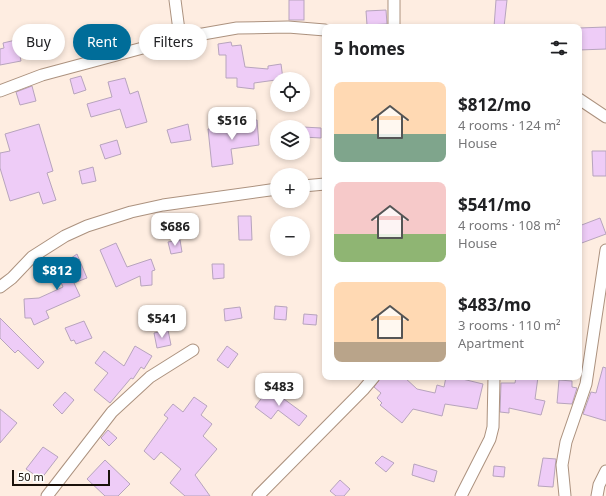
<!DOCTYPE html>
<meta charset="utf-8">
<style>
body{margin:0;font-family:"Noto Sans",sans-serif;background:#f2f2f2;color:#202124;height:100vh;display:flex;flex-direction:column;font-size:15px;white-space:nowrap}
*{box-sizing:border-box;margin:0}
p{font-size:13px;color:#757577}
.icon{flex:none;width:22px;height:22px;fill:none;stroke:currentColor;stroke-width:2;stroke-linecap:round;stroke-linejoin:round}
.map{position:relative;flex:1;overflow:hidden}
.panel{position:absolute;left:322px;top:24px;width:260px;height:356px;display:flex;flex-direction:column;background:#fff;border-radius:8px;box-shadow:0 2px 6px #0003}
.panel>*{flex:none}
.guide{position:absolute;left:12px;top:24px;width:250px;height:36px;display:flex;gap:8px}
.tools{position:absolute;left:270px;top:72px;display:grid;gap:8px}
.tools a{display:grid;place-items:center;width:40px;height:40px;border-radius:50%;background:#fff;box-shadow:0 2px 6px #0003;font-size:20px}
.scale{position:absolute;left:12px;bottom:10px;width:98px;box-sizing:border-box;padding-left:4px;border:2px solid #1a110a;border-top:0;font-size:11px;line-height:14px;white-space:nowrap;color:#1a110a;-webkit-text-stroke:3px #fdfefd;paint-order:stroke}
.price{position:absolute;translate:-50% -34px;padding:0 9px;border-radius:8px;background:#fff;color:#222;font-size:13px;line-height:26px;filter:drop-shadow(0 1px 2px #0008)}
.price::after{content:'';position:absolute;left:50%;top:24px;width:12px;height:9px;margin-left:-6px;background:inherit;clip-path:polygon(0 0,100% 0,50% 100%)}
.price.current{background:#006d99;color:#fff}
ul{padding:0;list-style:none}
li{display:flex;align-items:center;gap:12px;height:100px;padding:0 12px}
li span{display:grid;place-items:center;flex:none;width:112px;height:80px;border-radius:8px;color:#555}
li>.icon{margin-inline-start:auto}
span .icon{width:48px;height:48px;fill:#fffc;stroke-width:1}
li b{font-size:17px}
h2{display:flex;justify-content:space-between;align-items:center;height:48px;padding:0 12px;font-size:17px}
.pill{padding:0 14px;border-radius:18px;background:#fff;box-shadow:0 2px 6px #0003;font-size:14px;line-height:36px}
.pill.current{background:#006d99;color:#fff}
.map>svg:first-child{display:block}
.building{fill:#eeccf7;stroke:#b7a4bd}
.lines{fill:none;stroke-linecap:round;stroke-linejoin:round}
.street-casing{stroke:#ac927f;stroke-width:13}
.street{stroke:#fff;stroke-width:11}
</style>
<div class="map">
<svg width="606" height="496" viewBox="0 0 606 496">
<rect width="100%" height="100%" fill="#feede1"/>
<!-- building -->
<g class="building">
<rect x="289" y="0" width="15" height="20"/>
<path d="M 496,0 L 507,0 L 504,27 L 494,27 Z"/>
<path d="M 386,10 L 387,24 L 367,25 L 366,11 Z"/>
<path d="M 606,27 L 606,49 L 579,50 L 579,28 Z"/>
<path d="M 37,35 L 41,52 L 20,56 L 21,61 L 0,65 L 0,49 L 4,48 L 3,43 Z"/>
<path d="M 231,42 L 232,46 L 241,45 L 245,67 L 268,69 L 268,66 L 281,64 L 283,79 L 254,83 L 254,89 L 237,87 L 237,78 L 226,78 L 226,55 L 219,55 L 218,44 Z"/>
<path d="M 81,76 L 86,90 L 74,94 L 70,79 Z"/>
<path d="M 125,78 L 130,94 L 138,91 L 147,122 L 126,128 L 120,109 L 91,117 L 87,104 L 112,97 L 108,82 Z"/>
<path d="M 32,86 L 36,101 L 20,105 L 16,92 Z"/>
<path d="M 257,120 L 259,145 L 231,149 L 233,164 L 212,167 L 208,129 L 236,125 L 235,122 Z"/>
<path d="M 39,124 L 53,171 L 47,173 L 56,200 L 43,204 L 39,192 L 10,201 L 0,168 L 0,153 L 10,151 L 5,134 Z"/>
<path d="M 188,124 L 191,140 L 171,143 L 167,130 Z"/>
<path d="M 303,127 L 321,128 L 321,138 L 303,137 Z"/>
<path d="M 117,140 L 121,154 L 105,159 L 100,145 Z"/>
<path d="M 592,151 L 606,151 L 606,176 L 593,176 Z"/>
<path d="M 93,167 L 96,181 L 82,184 L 79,171 Z"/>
<path d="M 238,216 L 251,216 L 252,240 L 239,240 Z"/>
<path d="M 600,218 L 606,234 L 579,244 L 579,226 Z"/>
<path d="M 180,240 L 182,252 L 171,254 L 168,242 Z"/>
<path d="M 116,243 L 127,267 L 151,259 L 155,270 L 152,271 L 152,285 L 141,286 L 140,276 L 116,287 L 100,250 Z"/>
<path d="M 77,254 L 87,278 L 74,283 L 80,296 L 46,311 L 49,318 L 34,325 L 31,318 L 25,318 L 24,299 L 39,298 L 63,287 L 55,269 Z"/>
<path d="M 212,264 L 224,264 L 224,278 L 213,279 Z"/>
<path d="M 275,306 L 287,307 L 286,320 L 274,319 Z"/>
<path d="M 240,307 L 242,318 L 225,321 L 224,309 Z"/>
<path d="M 304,314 L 317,315 L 316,325 L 303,324 Z"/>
<path d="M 0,318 L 44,362 L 38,369 L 18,350 L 15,353 L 0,338 Z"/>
<path d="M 84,321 L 92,338 L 76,344 L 74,340 L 71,341 L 65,328 Z"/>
<path d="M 168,330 L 171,345 L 157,348 L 154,333 Z"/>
<path d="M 135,346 L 152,356 L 144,369 L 141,367 L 133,379 L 131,378 L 110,403 L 94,390 L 108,373 L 95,363 L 104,351 L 124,366 Z"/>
<path d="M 227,346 L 238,354 L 228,368 L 217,360 Z"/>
<path d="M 603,367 L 606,368 L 606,421 L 583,414 L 591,392 L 596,393 Z"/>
<path d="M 381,377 L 404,377 L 417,389 L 435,393 L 437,385 L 444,387 L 446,377 L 454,377 L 483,384 L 477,409 L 445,404 L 442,416 L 413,409 L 402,423 L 380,405 L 382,403 L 377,398 L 381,393 L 374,387 Z"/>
<path d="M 516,377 L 538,377 L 535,399 L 545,401 L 541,415 L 509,408 L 509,413 L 500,412 L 501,383 L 515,383 Z"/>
<path d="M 559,380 L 572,381 L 572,387 L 577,388 L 572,404 L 557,403 Z"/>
<path d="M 269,388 L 307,416 L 299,426 L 278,410 L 271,419 L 255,407 Z"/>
<path d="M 65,392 L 74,400 L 62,414 L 53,405 Z"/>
<path d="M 194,397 L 207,406 L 201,415 L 212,424 L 203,436 L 217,449 L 195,475 L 210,496 L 185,496 L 170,483 L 181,469 L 161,452 L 154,460 L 144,451 L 168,418 L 164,415 L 173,404 L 183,412 Z"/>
<path d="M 0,409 L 17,423 L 0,443 Z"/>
<path d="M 108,430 L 117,438 L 109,446 L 101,438 Z"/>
<path d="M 43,447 L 58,457 L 41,479 L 26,469 Z"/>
<path d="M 382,456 L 394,463 L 386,472 L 375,463 Z"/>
<path d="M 543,458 L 556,459 L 553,487 L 538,486 Z"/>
<path d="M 105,460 L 130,484 L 118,496 L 105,496 L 87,479 Z"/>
<path d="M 414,464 L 437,471 L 434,482 L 412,475 Z"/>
<path d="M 494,466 L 505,467 L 504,477 L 493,476 Z"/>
<path d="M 340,480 L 350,489 L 344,496 L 336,496 L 330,491 Z"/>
</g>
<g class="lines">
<defs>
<g id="street">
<path d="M 175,0 L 180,38"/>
<path d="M 394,27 L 394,0"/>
<path d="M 0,91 L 42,75 L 180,38 L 237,28 L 288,27 L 325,30"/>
<path d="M 579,99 L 606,117"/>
<path d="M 303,186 L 325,184"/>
<path d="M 0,287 L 12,278 L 32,257 L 65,236 L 87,226 L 131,212 L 163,205 L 277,189"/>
<path d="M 47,496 L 112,412 L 150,377 L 193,350"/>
<path d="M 258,496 L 363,390 L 374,377"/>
<path d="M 461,496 L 490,439 L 493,427 L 494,377"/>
<path d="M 565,496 L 562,465 L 566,442 L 586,384 L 606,250"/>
<path d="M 597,496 L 599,485 L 606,471"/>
</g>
</defs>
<!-- street casing -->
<use href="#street" class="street-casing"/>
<!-- street -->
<use href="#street" class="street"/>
</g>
</svg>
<div class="tools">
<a><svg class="icon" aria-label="locate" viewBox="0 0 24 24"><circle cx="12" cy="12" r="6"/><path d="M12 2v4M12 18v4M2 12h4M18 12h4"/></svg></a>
<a><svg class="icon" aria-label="layers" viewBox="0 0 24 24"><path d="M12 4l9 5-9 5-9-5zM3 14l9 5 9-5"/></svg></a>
<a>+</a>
<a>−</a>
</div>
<div class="scale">50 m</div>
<b class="price" style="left:232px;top:141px">$516</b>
<b class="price" style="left:175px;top:247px">$686</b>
<b class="price current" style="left:57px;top:291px">$812</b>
<b class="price" style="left:162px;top:339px">$541</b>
<b class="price" style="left:279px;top:407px">$483</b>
<div class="guide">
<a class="pill">Buy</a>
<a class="pill current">Rent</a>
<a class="pill">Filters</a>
</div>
<section class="panel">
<h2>5 homes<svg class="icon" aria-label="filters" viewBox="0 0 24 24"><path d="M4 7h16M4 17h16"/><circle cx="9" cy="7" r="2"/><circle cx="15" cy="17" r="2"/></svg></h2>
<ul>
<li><span style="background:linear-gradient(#ffd9b3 65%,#7fa58c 0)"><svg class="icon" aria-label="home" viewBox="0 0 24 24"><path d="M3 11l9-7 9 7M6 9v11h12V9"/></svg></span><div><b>$812/mo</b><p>4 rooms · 124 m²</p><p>House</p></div></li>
<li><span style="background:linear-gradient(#f6c9c9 65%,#8fb573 0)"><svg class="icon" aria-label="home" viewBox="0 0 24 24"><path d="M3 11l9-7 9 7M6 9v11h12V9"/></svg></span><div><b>$541/mo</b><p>4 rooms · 108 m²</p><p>House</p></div></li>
<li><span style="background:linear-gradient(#ffd9b3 75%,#b9a48a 0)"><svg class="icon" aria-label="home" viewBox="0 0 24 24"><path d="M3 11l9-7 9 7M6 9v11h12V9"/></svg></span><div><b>$483/mo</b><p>3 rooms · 110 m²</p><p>Apartment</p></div></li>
</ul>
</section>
</div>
